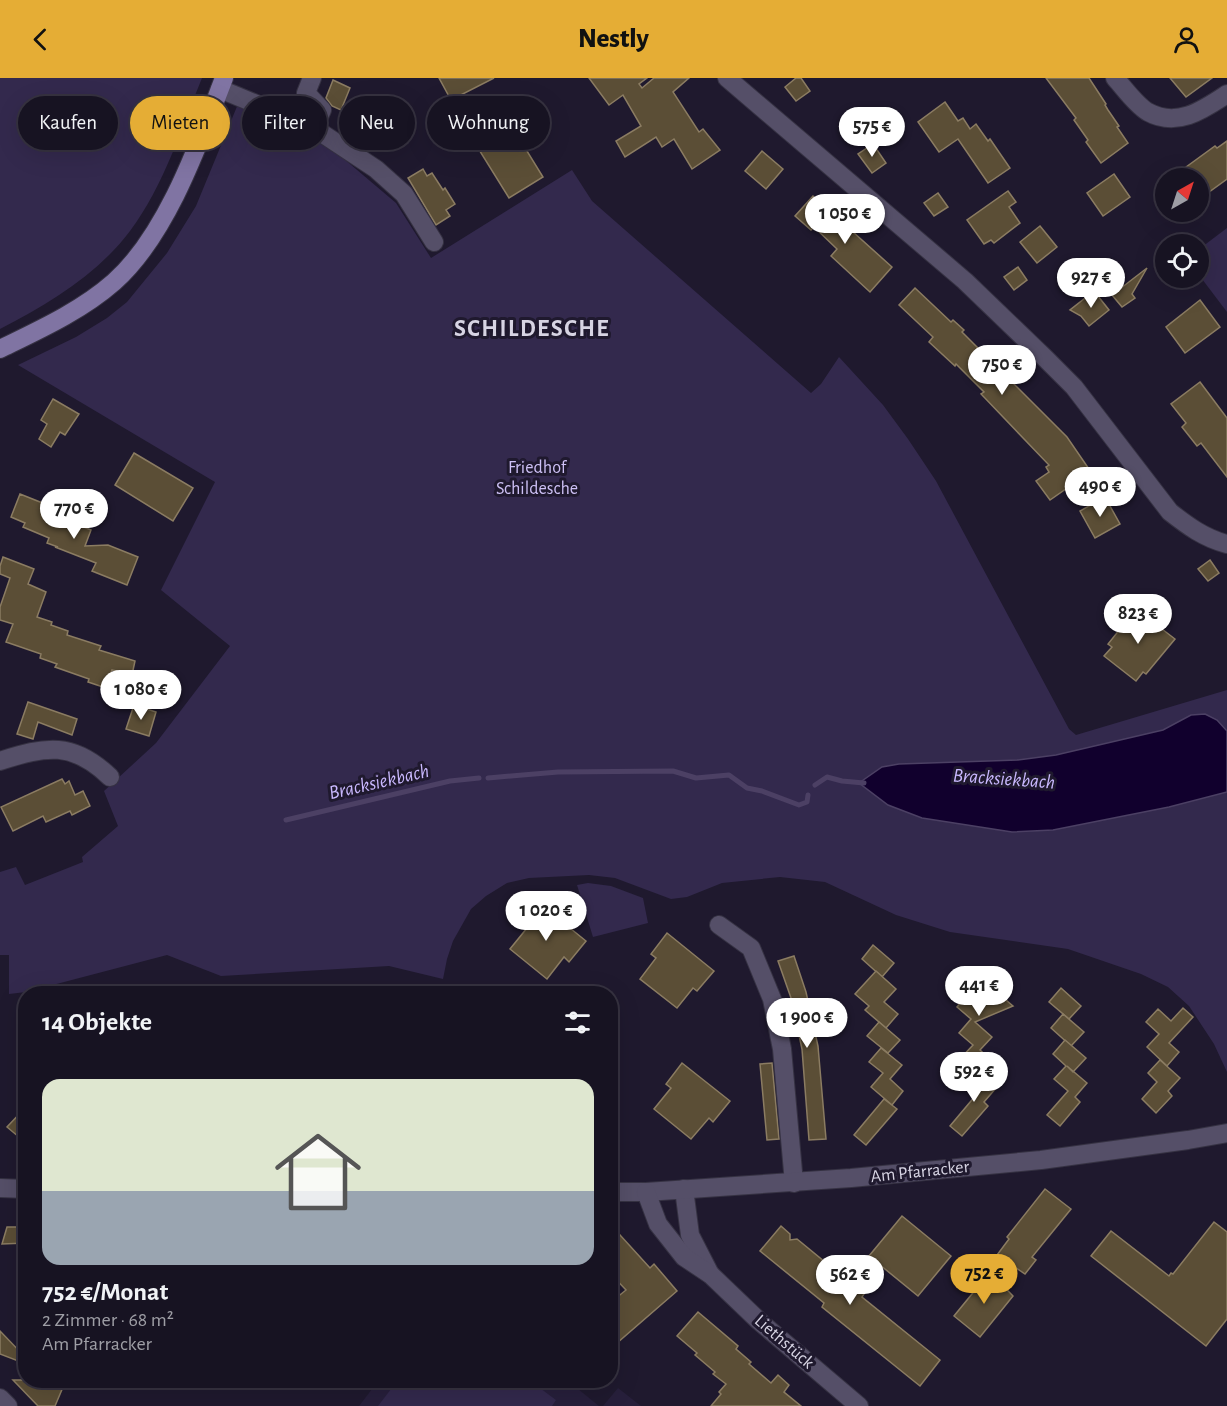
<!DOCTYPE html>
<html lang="de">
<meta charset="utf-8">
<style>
body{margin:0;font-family:"Alegreya Sans",sans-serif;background:#201c2a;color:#f1f3f6;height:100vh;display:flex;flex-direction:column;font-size:22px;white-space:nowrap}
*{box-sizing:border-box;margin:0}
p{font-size:20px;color:#9e9ea5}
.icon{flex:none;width:33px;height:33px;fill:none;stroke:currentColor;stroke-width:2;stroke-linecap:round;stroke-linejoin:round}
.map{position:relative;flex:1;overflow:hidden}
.side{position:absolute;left:18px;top:908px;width:600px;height:402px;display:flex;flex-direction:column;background:#171322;border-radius:24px;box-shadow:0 6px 24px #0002,0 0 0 2px #363240}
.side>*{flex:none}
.guide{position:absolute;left:18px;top:18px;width:600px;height:54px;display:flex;gap:12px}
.needle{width:39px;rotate:39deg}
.tools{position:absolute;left:1155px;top:90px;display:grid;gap:12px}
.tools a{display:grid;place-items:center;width:54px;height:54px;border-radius:50%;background:#171322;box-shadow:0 6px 24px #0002,0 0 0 2px #363240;font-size:30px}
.price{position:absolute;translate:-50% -51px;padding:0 14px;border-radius:21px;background:#fff;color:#222;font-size:20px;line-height:39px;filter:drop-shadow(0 2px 3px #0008)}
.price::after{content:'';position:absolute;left:50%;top:36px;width:18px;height:14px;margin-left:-9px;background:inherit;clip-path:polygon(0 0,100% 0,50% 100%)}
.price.active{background:#e5ad35;color:#111}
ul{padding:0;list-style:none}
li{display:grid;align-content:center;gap:12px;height:318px;padding:0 24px}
li span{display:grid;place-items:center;height:186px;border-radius:18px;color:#555}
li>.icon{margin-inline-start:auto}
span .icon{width:108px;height:108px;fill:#fffc;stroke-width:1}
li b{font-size:26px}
h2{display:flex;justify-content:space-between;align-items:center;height:72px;padding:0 24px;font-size:26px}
.chip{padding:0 21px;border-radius:27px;background:#171322;box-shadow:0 6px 24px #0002,0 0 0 2px #363240;font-size:21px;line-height:54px}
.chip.active{background:#e5ad35;color:#111}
header{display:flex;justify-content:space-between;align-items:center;height:78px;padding:0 24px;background:#e5ad35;color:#111;font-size:27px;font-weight:800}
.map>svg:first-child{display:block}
.built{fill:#271f3b}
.green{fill:#33294d}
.water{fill:#11002d;stroke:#4c4064;stroke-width:1.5}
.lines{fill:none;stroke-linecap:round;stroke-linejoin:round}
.stream{stroke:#4c4064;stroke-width:5}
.building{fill:#5b4e36;stroke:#8b7c62;stroke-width:1.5}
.minor-casing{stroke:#363243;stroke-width:20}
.major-casing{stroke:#363243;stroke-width:20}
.minor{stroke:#554f68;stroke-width:18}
.major{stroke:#8074a3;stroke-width:18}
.labels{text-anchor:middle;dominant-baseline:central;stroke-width:6;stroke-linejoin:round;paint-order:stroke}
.park-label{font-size:18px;fill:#cdc0f5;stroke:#1f192e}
.street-label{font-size:18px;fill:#d7d4e3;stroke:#1f192e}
.water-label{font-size:20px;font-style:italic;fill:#c9b8fe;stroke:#1f192e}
.district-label{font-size:24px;font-weight:bold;letter-spacing:1.5px;fill:#d7d4e3;stroke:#1f192e}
</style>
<header><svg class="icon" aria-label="back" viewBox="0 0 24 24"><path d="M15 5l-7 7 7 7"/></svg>Nestly<svg class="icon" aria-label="person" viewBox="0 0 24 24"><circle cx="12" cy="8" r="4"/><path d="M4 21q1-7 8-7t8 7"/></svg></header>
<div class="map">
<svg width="1227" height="1328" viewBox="0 0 1227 1328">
<rect width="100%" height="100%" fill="#1f192e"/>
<!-- built -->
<g class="built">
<path d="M 379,1302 L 567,1302 L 599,1328 L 359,1328 Z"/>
<path d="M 618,1310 L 641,1328 L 603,1328 Z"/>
</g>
<!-- green -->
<g class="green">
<path d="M 0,0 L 202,0 C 181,51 164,108 130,153 C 97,197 48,226 0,251 Z"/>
<path d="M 238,26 L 304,54 L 330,69 L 396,125 L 431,180 L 572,92 L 592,123 L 811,315 L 821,306 L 839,279 L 883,327 L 908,361 L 936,403 L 1069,651 L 1076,657 L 1227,612 L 1227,653 L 1217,642 L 1191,637 L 1163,652 L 1056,677 L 1018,682 L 1012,754 L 1053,752 L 1169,729 L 1227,714 L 1227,994 L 1214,966 L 1189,928 L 1168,909 L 1141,896 L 1068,871 L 950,854 L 896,837 L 825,804 L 780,799 L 722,805 L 687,819 L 671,821 L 615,800 L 589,797 L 529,800 L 507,805 L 486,818 L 471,831 L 453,863 L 447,881 L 443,901 L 389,888 L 221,898 L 167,877 L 26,914 L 9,916 L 9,877 L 0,877 L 0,794 L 16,789 L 25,807 L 83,784 L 82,779 L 118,748 L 104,713 L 156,665 L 230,568 L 161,512 L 215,404 L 18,287 L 76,259 L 107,240 L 127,224 L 167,175 L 196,128 Z"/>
<path d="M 1227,150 L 1227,234 L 1199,197 L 1198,172 Z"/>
<path d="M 588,805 L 611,808 L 643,820 L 648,845 L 593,859 L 577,807 Z"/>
<path d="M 398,1302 L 529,1302 L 556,1322 L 552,1328 L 378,1328 Z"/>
</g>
<!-- water -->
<path class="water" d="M 1205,636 L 1217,642 L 1227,653 L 1227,714 L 1169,729 L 1053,752 L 1012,754 L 922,740 L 888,727 L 859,705 L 882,689 L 899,686 L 1018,682 L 1056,677 L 1163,652 L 1191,637 Z"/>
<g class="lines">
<!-- stream -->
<g class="stream">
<path d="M 488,700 L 558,694 L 673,693 L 696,700 L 729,697 L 747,710 L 762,713 L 799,727 L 807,724 L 808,717"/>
<path d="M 815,707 L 827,699 L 842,703 L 864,705"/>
<path d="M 286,742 L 450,703 L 479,700"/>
</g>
</g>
<!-- building -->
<g class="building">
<path d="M 439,0 L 494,0 L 451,22 Z"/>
<path d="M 589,0 L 647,0 L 639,6 L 642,10 L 654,0 L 689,0 L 673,14 L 699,54 L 703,51 L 720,72 L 692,91 L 674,61 L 662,69 L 656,59 L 625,79 L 616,63 L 641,48 L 623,17 L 609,27 Z"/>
<path d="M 796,0 L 801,0 L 810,13 L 796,23 L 785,9 Z"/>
<path d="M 1046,0 L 1089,0 L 1106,26 L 1105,27 L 1108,32 L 1119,48 L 1117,49 L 1128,65 L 1101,85 L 1086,64 L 1088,62 L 1074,42 L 1076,40 Z"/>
<path d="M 1170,0 L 1212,0 L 1186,19 Z"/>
<path d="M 333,2 L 350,10 L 341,32 L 332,28 L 326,20 Z"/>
<path d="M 945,24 L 958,43 L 963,40 L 970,51 L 976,46 L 988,63 L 990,61 L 1010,90 L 988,105 L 958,61 L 939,74 L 918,44 Z"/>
<path d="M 496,37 L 500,43 L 506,39 L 543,99 L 509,120 L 468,54 Z"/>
<path d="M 1227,63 L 1227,101 L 1198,122 L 1198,100 L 1171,100 L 1215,68 L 1217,70 Z"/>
<path d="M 873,66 L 886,85 L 872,95 L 858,76 Z"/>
<path d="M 762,73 L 783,91 L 766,111 L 745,93 Z"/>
<path d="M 423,91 L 427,98 L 432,95 L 443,112 L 445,110 L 455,126 L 446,132 L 450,138 L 436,147 L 408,100 Z"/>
<path d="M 1114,96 L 1130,119 L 1103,138 L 1087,115 Z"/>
<path d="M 1008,113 L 1016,124 L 1009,129 L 1020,145 L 994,165 L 991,162 L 984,166 L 967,142 Z"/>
<path d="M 938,115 L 948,129 L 934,138 L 924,125 Z"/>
<path d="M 813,118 L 892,189 L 870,214 L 831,178 L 837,171 L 814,149 L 811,152 L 795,138 Z"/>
<path d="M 1040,148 L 1057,169 L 1037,185 L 1020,164 Z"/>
<path d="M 1018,189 L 1027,202 L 1014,212 L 1004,199 Z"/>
<path d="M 1147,190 L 1132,216 L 1135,220 L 1122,229 L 1112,217 Z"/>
<path d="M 915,210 L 951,244 L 953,242 L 964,252 L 962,254 L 1067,359 L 1089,391 L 1078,398 L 1080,401 L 1050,422 L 1036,403 L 1049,394 L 1046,389 L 1049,387 L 981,316 L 984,314 L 956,286 L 955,288 L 929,264 L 933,259 L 899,227 Z"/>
<path d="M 1094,213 L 1109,232 L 1089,248 L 1081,238 L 1070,232 Z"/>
<path d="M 1200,222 L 1220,249 L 1185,275 L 1166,249 Z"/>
<path d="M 1200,304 L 1227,340 L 1227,399 L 1201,365 L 1197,368 L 1182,349 L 1186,345 L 1171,326 Z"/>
<path d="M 53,321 L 79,336 L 65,357 L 60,354 L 51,369 L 39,361 L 47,346 L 41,342 Z"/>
<path d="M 134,375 L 193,410 L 173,443 L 115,407 Z"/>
<path d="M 20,416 L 45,426 L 42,432 L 91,452 L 85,468 L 108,467 L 138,479 L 127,507 L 92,493 L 96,485 L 55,469 L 58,469 L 47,465 L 49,460 L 23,449 L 25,445 L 11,439 Z"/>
<path d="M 1105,419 L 1120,446 L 1095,460 L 1080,433 Z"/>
<path d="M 3,479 L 34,491 L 28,506 L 46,514 L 37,539 L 52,544 L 51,547 L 68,553 L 67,557 L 101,568 L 99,572 L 135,583 L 132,597 L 112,592 L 106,610 L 88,604 L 89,601 L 55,589 L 57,586 L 40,580 L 41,576 L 6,564 L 13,546 L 0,542 L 0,529 L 10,500 L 0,496 L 0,488 Z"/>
<path d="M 1210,482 L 1219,495 L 1208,503 L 1198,491 Z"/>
<path d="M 1136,531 L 1175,561 L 1146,596 L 1143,594 L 1136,603 L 1104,578 L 1112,569 L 1108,566 Z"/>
<path d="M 28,624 L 77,641 L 72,657 L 38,644 L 33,661 L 17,656 Z"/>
<path d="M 134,627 L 156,634 L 149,658 L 126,651 Z"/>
<path d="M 62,701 L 65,706 L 69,703 L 75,717 L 83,713 L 90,728 L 72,737 L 70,733 L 46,744 L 43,738 L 13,753 L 1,729 Z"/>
<path d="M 539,825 L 586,863 L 569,884 L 564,879 L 547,901 L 510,871 L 527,850 L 522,846 Z"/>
<path d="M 667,855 L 714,893 L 697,913 L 693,910 L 677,930 L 640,901 L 656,880 L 651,876 Z"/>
<path d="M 873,867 L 894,885 L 882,899 L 862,881 Z"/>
<path d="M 794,878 L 806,914 L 818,968 L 826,1061 L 809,1062 L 802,971 L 791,920 L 778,883 Z"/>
<path d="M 968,890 L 1013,928 L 975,944 L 992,959 L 980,972 L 993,984 L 982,998 L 961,980 L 973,967 L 959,955 L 971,941 L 957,929 L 969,915 L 956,903 Z"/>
<path d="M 876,893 L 896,911 L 884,924 L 898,936 L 886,950 L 865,932 L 869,928 L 855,916 Z"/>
<path d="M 1061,910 L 1081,928 L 1069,941 L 1049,924 Z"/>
<path d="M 1183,930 L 1193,939 L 1169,965 L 1179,974 L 1167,988 L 1147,969 L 1159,956 L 1146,944 L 1158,931 L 1171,943 Z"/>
<path d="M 1063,936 L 1084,954 L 1071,968 L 1051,950 Z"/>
<path d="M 879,944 L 900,962 L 888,975 L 867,958 Z"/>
<path d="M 1065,962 L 1086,980 L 1073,994 L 1067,988 L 1087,1005 L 1075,1019 L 1080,1024 L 1060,1048 L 1047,1037 L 1068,1013 L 1054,1001 L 1066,988 L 1053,976 Z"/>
<path d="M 881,970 L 902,987 L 890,1001 L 903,1013 L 892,1027 L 871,1009 L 883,995 L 869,984 Z"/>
<path d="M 1160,982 L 1180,1000 L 1168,1013 L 1172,1018 L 1156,1035 L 1142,1021 L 1157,1004 L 1148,995 Z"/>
<path d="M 682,985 L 730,1023 L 713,1044 L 709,1040 L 691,1061 L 654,1031 L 671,1010 L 666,1006 Z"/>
<path d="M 772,985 L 779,1061 L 767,1062 L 760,986 Z"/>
<path d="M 975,992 L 996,1010 L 984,1024 L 988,1028 L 962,1058 L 950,1048 L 976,1017 L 964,1006 Z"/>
<path d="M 884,1021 L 897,1031 L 866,1067 L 854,1057 Z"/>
<path d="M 26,1029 L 26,1065 L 7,1049 Z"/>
<path d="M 1045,1111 L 1071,1131 L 1032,1179 L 1036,1182 L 1025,1196 L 997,1177 L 1009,1161 L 1007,1159 Z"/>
<path d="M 902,1138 L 951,1178 L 918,1218 L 869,1178 Z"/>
<path d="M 1214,1144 L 1227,1154 L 1227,1241 L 1206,1268 L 1091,1178 L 1111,1153 L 1169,1198 L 1171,1195 L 1173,1196 Z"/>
<path d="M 610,1146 L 650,1190 L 654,1186 L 677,1213 L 610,1271 L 610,1225 L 626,1212 L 610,1195 Z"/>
<path d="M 781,1148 L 790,1156 L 790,1162 L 797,1161 L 864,1216 L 862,1219 L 940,1282 L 920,1308 L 822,1229 L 824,1225 L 760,1173 Z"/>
<path d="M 7,1149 L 26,1149 L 26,1165 L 2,1166 Z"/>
<path d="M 990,1194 L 1013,1218 L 980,1259 L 954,1238 Z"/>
<path d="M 698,1234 L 738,1268 L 736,1271 L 751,1284 L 749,1286 L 771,1305 L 778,1297 L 789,1307 L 784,1314 L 801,1328 L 711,1328 L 721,1316 L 719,1314 L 726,1306 L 713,1296 L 715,1294 L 695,1277 L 697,1275 L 677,1258 Z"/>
<path d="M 0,1253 L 26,1280 L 26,1286 L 0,1276 Z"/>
<path d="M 13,1302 L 66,1302 L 55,1328 L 38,1328 Z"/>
</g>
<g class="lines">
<defs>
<g id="minor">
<path d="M 312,0 L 306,15 L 322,32 L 314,50"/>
<path d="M 727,0 L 965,203 L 1045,280 L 1074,309 L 1170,434 C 1188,448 1204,460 1227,466"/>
<path d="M 1115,0 C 1125,11 1136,27 1148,34 C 1177,50 1203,32 1227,16"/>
<path d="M 220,11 L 314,50 L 376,91 L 404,116 L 434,164"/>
<path d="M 0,683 C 46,668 73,663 110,699"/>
<path d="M 719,847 L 751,870 L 772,921 L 782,971 L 794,1105"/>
<path d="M 0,1110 L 26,1111"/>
<path d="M 684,1111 L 690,1157 L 710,1196"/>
<path d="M 610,1114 L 646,1114 L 851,1100 L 1041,1082 L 1188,1062 L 1227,1055"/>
<path d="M 646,1114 L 658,1146 L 684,1179 L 711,1197 L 759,1243 L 859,1328"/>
<path d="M 0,1320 L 8,1328"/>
</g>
<path id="major" d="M 0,271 C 39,252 81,233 114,204 C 167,157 199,65 224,0"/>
</defs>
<!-- minor casing -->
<use href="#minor" class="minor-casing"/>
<!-- major casing -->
<use href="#major" class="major-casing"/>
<!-- minor -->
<use href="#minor" class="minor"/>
<!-- major -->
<use href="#major" class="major"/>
</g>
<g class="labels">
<!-- park labels -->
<g class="park-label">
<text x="537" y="390">Friedhof<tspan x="537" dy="21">Schildesche</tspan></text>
</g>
<!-- street labels -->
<g class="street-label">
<text transform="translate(920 1094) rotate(-6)">Am Pfarracker</text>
<text transform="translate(784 1264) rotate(41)">Liethstück</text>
</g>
<!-- water labels -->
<g class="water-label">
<text transform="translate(1004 701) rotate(4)">Bracksiekbach</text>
<text transform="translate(379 704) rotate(-13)">Bracksiekbach</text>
</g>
<!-- district labels -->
<g class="district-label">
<text x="532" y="251">SCHILDESCHE</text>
</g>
</g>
</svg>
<div class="tools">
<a><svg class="needle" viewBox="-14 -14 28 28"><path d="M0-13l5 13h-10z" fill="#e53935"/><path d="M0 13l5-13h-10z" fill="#9e9ea5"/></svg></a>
<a><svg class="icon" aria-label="locate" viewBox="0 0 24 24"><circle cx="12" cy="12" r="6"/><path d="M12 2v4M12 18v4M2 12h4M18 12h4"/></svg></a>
</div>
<b class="price" style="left:872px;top:80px">575 €</b>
<b class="price" style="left:845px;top:167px">1 050 €</b>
<b class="price" style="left:1091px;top:231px">927 €</b>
<b class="price" style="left:1002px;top:318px">750 €</b>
<b class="price" style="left:1100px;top:440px">490 €</b>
<b class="price" style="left:74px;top:462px">770 €</b>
<b class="price" style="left:1138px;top:567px">823 €</b>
<b class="price" style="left:141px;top:643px">1 080 €</b>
<b class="price" style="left:546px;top:864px">1 020 €</b>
<b class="price" style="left:979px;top:939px">441 €</b>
<b class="price" style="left:807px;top:971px">1 900 €</b>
<b class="price" style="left:974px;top:1025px">592 €</b>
<b class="price active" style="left:984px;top:1227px">752 €</b>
<b class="price" style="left:850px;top:1228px">562 €</b>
<div class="guide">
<a class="chip">Kaufen</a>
<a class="chip active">Mieten</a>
<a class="chip">Filter</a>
<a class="chip">Neu</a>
<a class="chip">Wohnung</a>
</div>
<section class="side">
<h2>14 Objekte<svg class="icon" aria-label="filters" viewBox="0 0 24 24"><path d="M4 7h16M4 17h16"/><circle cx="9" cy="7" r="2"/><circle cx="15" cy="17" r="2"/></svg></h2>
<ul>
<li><span style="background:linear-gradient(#dfe7d0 60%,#9aa5b1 0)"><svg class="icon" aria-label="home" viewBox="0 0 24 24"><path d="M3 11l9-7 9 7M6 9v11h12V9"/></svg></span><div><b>752 €/Monat</b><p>2 Zimmer · 68 m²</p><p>Am Pfarracker</p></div></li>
</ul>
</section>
</div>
